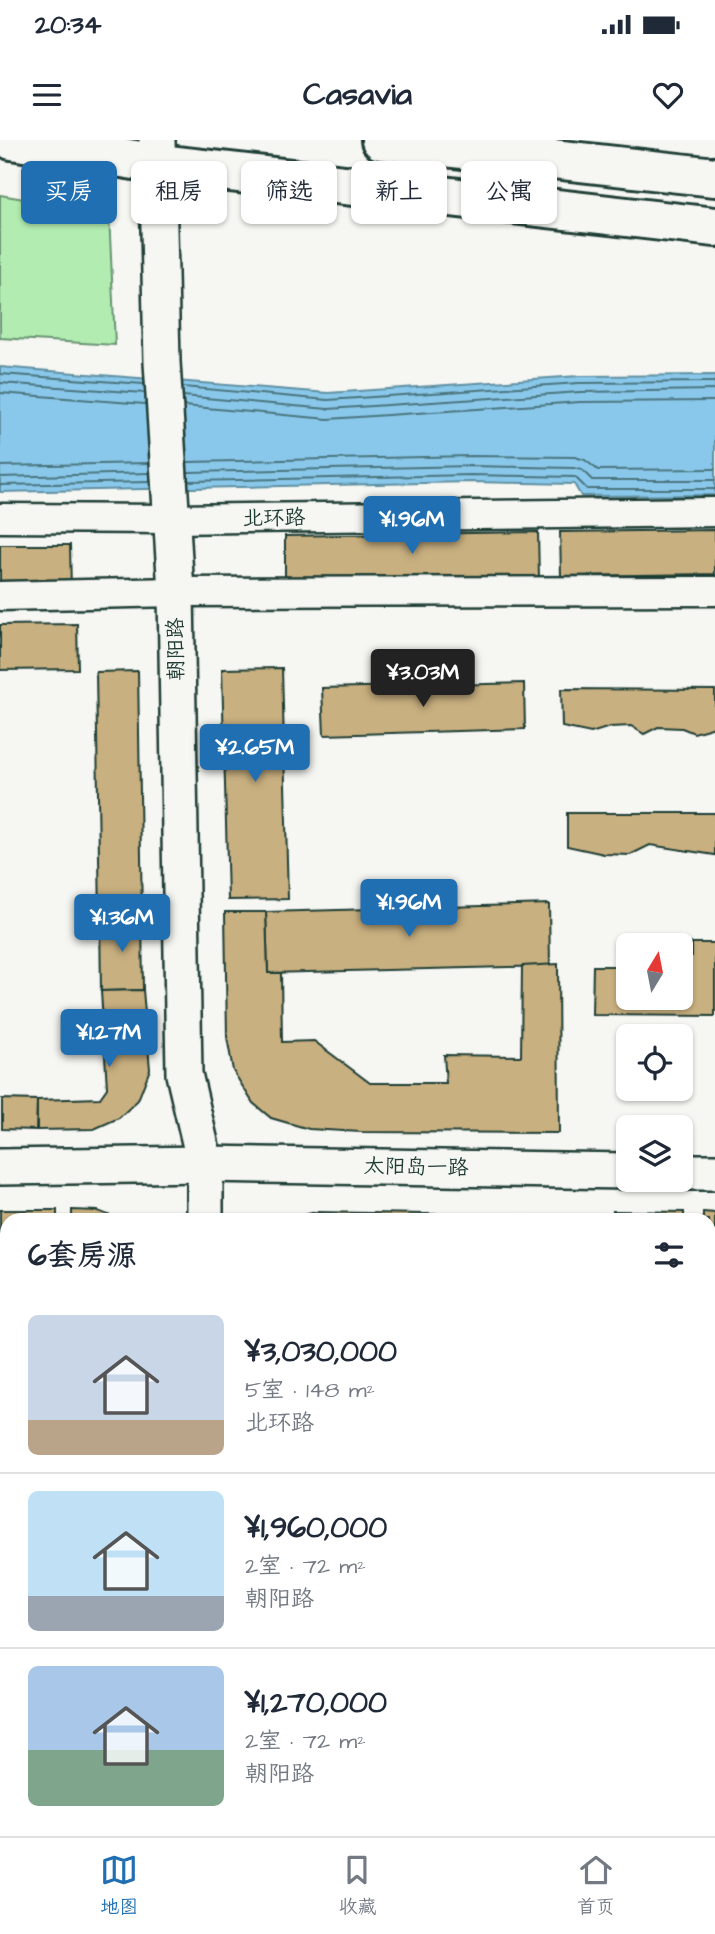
<!DOCTYPE html>
<html lang="zh">
<meta charset="utf-8">
<style>
body{margin:0;font-family:"Architects Daughter","LXGW WenKai TC",sans-serif;background:#f2f2f3;color:#1f2937;height:100vh;display:flex;flex-direction:column;font-size:26px;white-space:nowrap}
*{box-sizing:border-box;margin:0}
p{font-size:23px;color:#747a83}
.icon{flex:none;width:38px;height:38px;fill:none;stroke:currentColor;stroke-width:2;stroke-linecap:round;stroke-linejoin:round}
.map{position:relative;flex:1;overflow:hidden}
.drawer{position:absolute;left:0px;top:1073px;width:716px;height:625px;display:flex;flex-direction:column;background:#fff;border-radius:21px 21px 0 0;box-shadow:0 2px 5px #0004}
.drawer>*{flex:none}
.hud{position:absolute;left:21px;top:21px;width:674px;height:63px;display:flex;gap:14px}
.needle{width:46px;rotate:10deg}
.tools{position:absolute;left:616px;top:793px;display:grid;gap:14px}
.tools a{display:grid;place-items:center;width:77px;height:77px;border-radius:10px;background:#fff;box-shadow:0 2px 5px #0004;font-size:35px}
.price{position:absolute;translate:-50% -60px;padding:0 16px;border-radius:7px;background:#1f6fb2;color:#fff;font-size:23px;line-height:46px;filter:drop-shadow(0 2px 4px #0008)}
.price::after{content:'';position:absolute;left:50%;top:42px;width:21px;height:16px;margin-left:-10px;background:inherit;clip-path:polygon(0 0,100% 0,50% 100%)}
.price.on{background:#222;color:#fff}
ul{padding:0;list-style:none}
li{display:flex;align-items:center;gap:21px;height:175px;padding:0 28px}
li+li{border-top:2px solid #e0e1e3}
li span{display:grid;place-items:center;flex:none;width:196px;height:140px;border-radius:10px;color:#555}
li>.icon{margin-inline-start:auto}
span .icon{width:84px;height:84px;fill:#fffc;stroke-width:1}
li b{font-size:30px}
h2{display:flex;justify-content:space-between;align-items:center;height:84px;padding:0 28px;font-size:30px}
.chip{padding:0 24px;border-radius:10px;background:#fff;box-shadow:0 2px 5px #0004;font-size:24px;line-height:63px}
.chip.on{background:#1f6fb2;color:#fff}
.status{display:flex;justify-content:space-between;align-items:center;height:49px;padding:0 35px;background:#fff;direction:ltr}
.status svg{height:19px;fill:currentColor}
header{display:flex;justify-content:space-between;align-items:center;height:91px;padding:0 28px;background:#fff;font-size:32px;font-weight:700}
.dock{display:flex;justify-content:space-around;align-items:center;height:98px;border-top:2px solid #e0e1e3;background:#fff;font-size:19px;color:#747a83}
.dock a{display:grid;justify-items:center;gap:4px}
.dock .on{color:#1f6fb2}
.map>svg:first-child{display:block}
.green{fill:#b2ecb1;stroke:#689472;stroke-width:2}
.water{fill:#8ac8eb;stroke:#5f90a2;stroke-width:2}
.lines{fill:none;stroke-linecap:round;stroke-linejoin:round}
.shore{stroke:#4a757d;stroke-width:2}
.building{fill:#c9b080;stroke:#1f3d34;stroke-width:2}
.minor-casing{stroke:#1f3d34;stroke-width:33}
.tertiary-casing{stroke:#1f3d34;stroke-width:40}
.trunk-casing{stroke:#1f3d34;stroke-width:44}
.minor{stroke:#f6f6f2;stroke-width:28}
.tertiary{stroke:#f6f6f2;stroke-width:35}
.trunk{stroke:#f6f6f2;stroke-width:38}
.labels{text-anchor:middle;dominant-baseline:central;stroke-width:6;stroke-linejoin:round;paint-order:stroke}
.street-label{font-size:21px;fill:#1f3d34;stroke:#f6f6f2}
</style>
<div class="status"><b>20:34</b><svg viewBox="0 0 49 12"><path d="M0 12V9h3v3zM5 12V6h3v6zM10 12V3h3v9zM15 12V0h3v12zM26 1h20v11H26zM47 4h2v5h-2z"/></svg></div>
<header><svg class="icon" aria-label="menu" viewBox="0 0 24 24"><path d="M4 6h16M4 12h16M4 18h16"/></svg>Casavia<svg class="icon" aria-label="heart" viewBox="0 0 24 24"><path d="M12 20l-8-8c-3-5 5-10 8-4 3-6 11-1 8 4z"/></svg></header>
<div class="map">
<svg width="715" height="1696" viewBox="0 0 715 1696">
<rect width="100%" height="100%" fill="#f6f6f2"/>
<filter id="ink" filterUnits="userSpaceOnUse"><feTurbulence type="fractalNoise" baseFrequency=".0143" numOctaves="2"/><feDisplacementMap in="SourceGraphic" scale="14" xChannelSelector="R" yChannelSelector="G"/><feConvolveMatrix kernelMatrix="1 2 1 2 8 2 1 2 1" color-interpolation-filters="sRGB"/></filter>
<g filter="url(#ink)">
<!-- green -->
<path class="green" d="M 0,55 L 109,73 L 115,205 L 0,198 Z"/>
<!-- water -->
<path class="water" d="M 0,227 L 328,253 L 579,236 L 715,235 L 715,355 L 581,356 L 574,344 L 472,342 L 0,352 Z"/>
<g class="lines">
<!-- shore -->
<g class="shore">
<path d="M 0,234 L 144,244"/>
<path d="M 0,243 L 145,253"/>
<path d="M 183,247 L 328,260 L 579,243 L 715,242"/>
<path d="M 0,253 L 145,264"/>
<path d="M 183,256 L 328,269 L 580,252 L 715,250"/>
<path d="M 184,266 L 328,279 L 580,262 L 715,261"/>
<path d="M 187,322 L 472,316 L 575,317 L 585,320 L 598,330 L 715,329"/>
<path d="M 0,326 L 149,323"/>
<path d="M 188,332 L 472,326 L 573,328 L 582,330 L 592,340 L 715,340"/>
<path d="M 0,337 L 149,333"/>
<path d="M 189,341 L 472,335 L 575,337 L 587,349 L 715,349"/>
<path d="M 0,345 L 150,342"/>
</g>
</g>
<!-- building -->
<g class="building">
<path d="M 715,390 L 715,434 L 561,436 L 560,392 Z"/>
<path d="M 538,392 L 539,437 L 285,440 L 285,396 Z"/>
<path d="M 0,405 L 70,405 L 71,449 L 0,449 Z"/>
<path d="M 77,484 L 78,529 L 0,530 L 0,485 Z"/>
<path d="M 282,528 L 288,759 L 228,760 L 222,529 Z"/>
<path d="M 138,531 L 142,778 L 100,779 L 96,532 Z"/>
<path d="M 524,543 L 525,589 L 324,595 L 322,548 Z"/>
<path d="M 561,549 L 715,550 L 715,587 L 694,593 L 682,588 L 658,587 L 644,594 L 631,586 L 610,587 L 591,593 L 562,587 Z"/>
<path d="M 567,673 L 715,673 L 715,715 L 650,705 L 630,715 L 604,714 L 567,706 Z"/>
<path d="M 549,764 L 550,826 L 268,833 L 266,772 Z"/>
<path d="M 225,772 L 266,772 L 268,833 L 281,833 L 282,902 L 314,901 L 370,943 L 446,943 L 444,915 L 521,916 L 522,826 L 558,824 L 559,993 L 361,992 L 309,989 L 271,978 L 253,963 L 233,931 L 227,897 Z"/>
<path d="M 142,778 L 143,850 L 101,851 L 100,779 Z"/>
<path d="M 692,803 L 715,803 L 715,876 L 592,875 L 593,826 L 628,826 L 628,858 L 681,858 L 681,816 L 692,816 Z"/>
<path d="M 143,850 L 150,929 L 138,960 L 119,978 L 94,989 L 37,990 L 37,960 L 100,958 L 107,948 L 101,851 Z"/>
<path d="M 2,959 L 37,960 L 36,990 L 2,989 Z"/>
<path d="M 0,1070 L 57,1070 L 57,1080 L 7,1080 L 7,1128 L 0,1128 Z"/>
<path d="M 72,1070 L 98,1071 L 121,1080 L 72,1080 Z"/>
<path d="M 613,1071 L 684,1072 L 684,1080 L 613,1080 Z"/>
<path d="M 316,1072 L 580,1077 L 580,1080 L 283,1080 Z"/>
<path d="M 703,1072 L 715,1073 L 715,1103 L 709,1102 L 709,1080 L 703,1080 Z"/>
<rect x="709" y="1248" width="6" height="44"/>
<rect x="0" y="1259" width="7" height="48"/>
<rect x="709" y="1292" width="6" height="74"/>
<path d="M 0,1415 L 7,1415 L 7,1472 L 0,1471 Z"/>
<path d="M 709,1464 L 715,1465 L 715,1501 L 709,1501 Z"/>
</g>
<g class="lines">
<defs>
<g id="minor">
<path d="M 0,378 L 172,379 L 715,372"/>
<path d="M 0,456 L 176,452 L 715,451"/>
</g>
<g id="tertiary">
<path d="M 157,0 L 162,222 L 176,452 L 184,934 L 205,1024 L 205,1080"/>
<path d="M 0,1027 L 205,1024 L 628,1031"/>
<path d="M 681,1032 L 715,1032"/>
<path d="M 0,1536 L 7,1536"/>
<path d="M 709,1596 L 715,1597"/>
</g>
<g id="trunk">
<path d="M 12,0 L 159,24 L 715,87"/>
<path d="M 381,0 L 715,37"/>
</g>
</defs>
<!-- minor casing -->
<use href="#minor" class="minor-casing"/>
<!-- tertiary casing -->
<use href="#tertiary" class="tertiary-casing"/>
<!-- trunk casing -->
<use href="#trunk" class="trunk-casing"/>
<!-- minor -->
<use href="#minor" class="minor"/>
<!-- tertiary -->
<use href="#tertiary" class="tertiary"/>
<!-- trunk -->
<use href="#trunk" class="trunk"/>
</g>
</g>
<g class="labels">
<!-- street labels -->
<g class="street-label">
<text transform="translate(274 378) rotate(-1)">北环路</text>
<text transform="translate(176 509) rotate(-91)">朝阳路</text>
<text transform="translate(416 1027) rotate(1)">太阳岛一路</text>
</g>
</g>
</svg>
<div class="tools">
<a><svg class="needle" viewBox="-14 -14 28 28"><path d="M0-13l5 13h-10z" fill="#e53935"/><path d="M0 13l5-13h-10z" fill="#747a83"/></svg></a>
<a><svg class="icon" aria-label="locate" viewBox="0 0 24 24"><circle cx="12" cy="12" r="6"/><path d="M12 2v4M12 18v4M2 12h4M18 12h4"/></svg></a>
<a><svg class="icon" aria-label="layers" viewBox="0 0 24 24"><path d="M12 4l9 5-9 5-9-5zM3 14l9 5 9-5"/></svg></a>
</div>
<b class="price" style="left:412px;top:416px">¥1.96M</b>
<b class="price on" style="left:423px;top:569px">¥3.03M</b>
<b class="price" style="left:255px;top:644px">¥2.65M</b>
<b class="price" style="left:409px;top:799px">¥1.96M</b>
<b class="price" style="left:122px;top:814px">¥1.36M</b>
<b class="price" style="left:109px;top:929px">¥1.27M</b>
<div class="hud">
<a class="chip on">买房</a>
<a class="chip">租房</a>
<a class="chip">筛选</a>
<a class="chip">新上</a>
<a class="chip">公寓</a>
</div>
<section class="drawer">
<h2>6套房源<svg class="icon" aria-label="filters" viewBox="0 0 24 24"><path d="M4 7h16M4 17h16"/><circle cx="9" cy="7" r="2"/><circle cx="15" cy="17" r="2"/></svg></h2>
<ul>
<li><span style="background:linear-gradient(#c9d6e8 75%,#b9a48a 0)"><svg class="icon" aria-label="home" viewBox="0 0 24 24"><path d="M3 11l9-7 9 7M6 9v11h12V9"/></svg></span><div><b>¥3,030,000</b><p>5室 · 148 m²</p><p>北环路</p></div></li>
<li><span style="background:linear-gradient(#bfe0f5 75%,#9aa5b1 0)"><svg class="icon" aria-label="home" viewBox="0 0 24 24"><path d="M3 11l9-7 9 7M6 9v11h12V9"/></svg></span><div><b>¥1,960,000</b><p>2室 · 72 m²</p><p>朝阳路</p></div></li>
<li><span style="background:linear-gradient(#a9c7e8 60%,#7fa58c 0)"><svg class="icon" aria-label="home" viewBox="0 0 24 24"><path d="M3 11l9-7 9 7M6 9v11h12V9"/></svg></span><div><b>¥1,270,000</b><p>2室 · 72 m²</p><p>朝阳路</p></div></li>
</ul>
</section>
</div>
<nav class="dock">
<a class="on"><svg class="icon" aria-label="map" viewBox="0 0 24 24"><path d="M3 6l6-2 6 2 6-2v14l-6 2-6-2-6 2zM9 4v14M15 6v14"/></svg>地图</a>
<a><svg class="icon" aria-label="saved" viewBox="0 0 24 24"><path d="M7 4h10v16l-5-4-5 4z"/></svg>收藏</a>
<a><svg class="icon" aria-label="home" viewBox="0 0 24 24"><path d="M3 11l9-7 9 7M6 9v11h12V9"/></svg>首页</a>
</nav>
